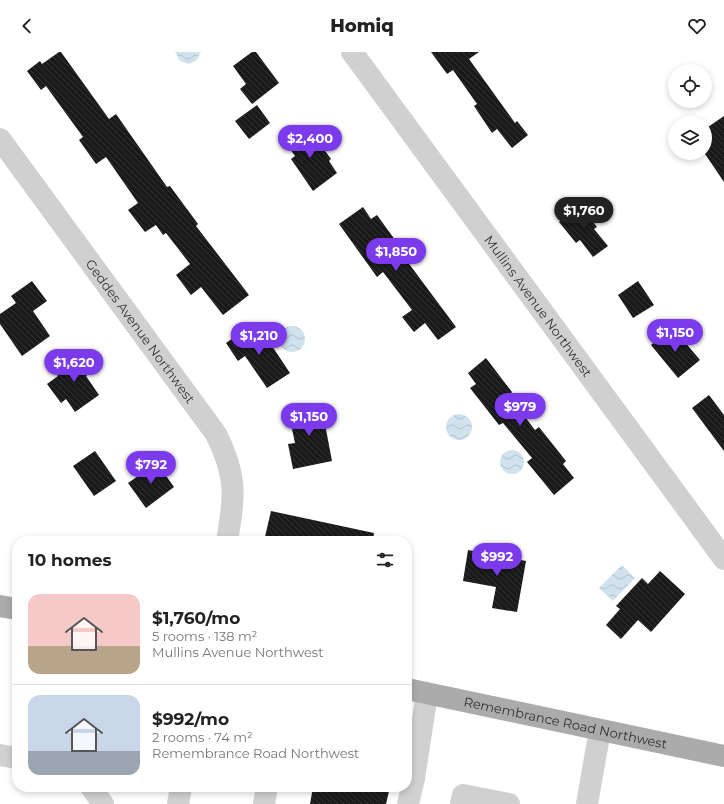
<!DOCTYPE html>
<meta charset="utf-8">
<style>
body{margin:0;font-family:Montserrat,sans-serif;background:#f2f2f2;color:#222;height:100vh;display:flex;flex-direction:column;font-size:15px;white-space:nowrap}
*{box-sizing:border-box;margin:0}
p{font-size:13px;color:#767676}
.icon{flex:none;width:22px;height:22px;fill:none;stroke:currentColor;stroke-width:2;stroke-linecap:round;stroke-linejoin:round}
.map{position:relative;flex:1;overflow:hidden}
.side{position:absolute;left:12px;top:484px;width:400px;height:256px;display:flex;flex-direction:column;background:#fff;border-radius:16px;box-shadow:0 2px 6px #0003}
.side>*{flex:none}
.controls{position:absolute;left:668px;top:12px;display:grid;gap:8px}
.controls a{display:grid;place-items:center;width:44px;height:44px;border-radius:50%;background:#fff;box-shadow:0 2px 6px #0003;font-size:20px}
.price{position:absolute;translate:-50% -34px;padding:0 9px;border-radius:14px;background:#7c3aed;color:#fff;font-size:13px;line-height:26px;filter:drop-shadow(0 1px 2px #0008)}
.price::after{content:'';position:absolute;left:50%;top:24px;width:12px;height:9px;margin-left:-6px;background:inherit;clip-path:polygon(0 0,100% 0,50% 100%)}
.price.current{background:#222;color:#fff}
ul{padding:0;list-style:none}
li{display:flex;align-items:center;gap:12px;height:100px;padding:0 16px}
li+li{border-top:1px solid #e0e0e0}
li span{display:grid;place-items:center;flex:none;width:112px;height:80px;border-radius:12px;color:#555}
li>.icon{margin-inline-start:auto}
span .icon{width:48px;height:48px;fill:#fffc;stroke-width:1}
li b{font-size:17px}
h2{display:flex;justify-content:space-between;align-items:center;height:48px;padding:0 16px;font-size:17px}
header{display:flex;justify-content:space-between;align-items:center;height:52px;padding:0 16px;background:#fff;font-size:18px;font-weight:800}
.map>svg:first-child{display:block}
.water{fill:url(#water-waves)}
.building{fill:url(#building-back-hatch)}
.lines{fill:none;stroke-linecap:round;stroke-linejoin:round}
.minor{stroke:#d0d0d0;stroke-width:22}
.major{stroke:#ababab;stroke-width:22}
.labels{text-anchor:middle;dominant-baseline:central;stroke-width:4;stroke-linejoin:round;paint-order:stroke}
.street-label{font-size:13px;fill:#333;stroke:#fff}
</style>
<header><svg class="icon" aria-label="back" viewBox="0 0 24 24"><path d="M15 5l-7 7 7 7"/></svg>Homiq<svg class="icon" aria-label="heart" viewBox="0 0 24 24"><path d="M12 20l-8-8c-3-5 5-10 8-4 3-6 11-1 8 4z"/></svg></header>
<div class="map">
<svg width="724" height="752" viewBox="0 0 724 752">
<defs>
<pattern id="water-waves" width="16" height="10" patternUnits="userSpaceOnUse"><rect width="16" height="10" fill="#cfe2ee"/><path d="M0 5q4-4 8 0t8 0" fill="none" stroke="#b2c2cd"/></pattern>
<pattern id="building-back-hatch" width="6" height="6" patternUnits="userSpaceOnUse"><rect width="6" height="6" fill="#1a1a1a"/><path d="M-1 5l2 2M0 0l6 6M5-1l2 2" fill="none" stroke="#333"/></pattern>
</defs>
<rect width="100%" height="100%" fill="#fff"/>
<!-- water -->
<g class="water">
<path d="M 175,0 L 201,0 L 197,8 L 189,12 L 180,9 Z"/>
<circle cx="292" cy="287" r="13"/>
<circle cx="459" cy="375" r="13"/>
<circle cx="512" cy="410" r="12"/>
<path d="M 622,513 L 635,526 L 613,549 L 599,536 Z"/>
</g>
<!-- building -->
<g class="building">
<path d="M 59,0 L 61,0 L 109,67 L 116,62 L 167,135 L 170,134 L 198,172 L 196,174 L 249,243 L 223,263 L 201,235 L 191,243 L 176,223 L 190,212 L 166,181 L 163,183 L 156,173 L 145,180 L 128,158 L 138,151 L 106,105 L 96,112 L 79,88 L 83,85 L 46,34 L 41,38 L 27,19 L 40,9 L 42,12 Z"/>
<path d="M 252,0 L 256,0 L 279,31 L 252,52 L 240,37 L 246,32 L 233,14 Z"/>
<path d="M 431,0 L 479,0 L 469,7 L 515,71 L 517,69 L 528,83 L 512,96 L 497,77 L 492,81 L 474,54 L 477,52 L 453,18 L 447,22 Z"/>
<path d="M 257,53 L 270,71 L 249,87 L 235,69 Z"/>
<path d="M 724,64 L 724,130 L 705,102 L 705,77 Z"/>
<path d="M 303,75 L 315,91 L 317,88 L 331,107 L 329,109 L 337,121 L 313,139 L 291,107 L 295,104 L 284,89 Z"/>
<path d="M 580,153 L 597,175 L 594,177 L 608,194 L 593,205 L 580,188 L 576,191 L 559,170 Z"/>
<path d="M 363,155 L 371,167 L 377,163 L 406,203 L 404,205 L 456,275 L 438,288 L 425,271 L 414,280 L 402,265 L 412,258 L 383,220 L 377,225 L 339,172 Z"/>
<path d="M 32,229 L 47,249 L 33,259 L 50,284 L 22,304 L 0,272 L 0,262 L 16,251 L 11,244 Z"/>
<path d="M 638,229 L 654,253 L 633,266 L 618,243 Z"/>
<path d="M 672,275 L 700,308 L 678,326 L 651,293 Z"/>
<path d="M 260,276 L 290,321 L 267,336 L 245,304 L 238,309 L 226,291 L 243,279 L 246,285 Z"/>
<path d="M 81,300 L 94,318 L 86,324 L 99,343 L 75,360 L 66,347 L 61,351 L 47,332 L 58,324 L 54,319 Z"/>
<path d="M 486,306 L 512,340 L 509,344 L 535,378 L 539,375 L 566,409 L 563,412 L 574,426 L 554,443 L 527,410 L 532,406 L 503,371 L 499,373 L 470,336 L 476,332 L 468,321 Z"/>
<path d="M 709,343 L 724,363 L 724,399 L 692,356 Z"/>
<path d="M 321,351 L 332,409 L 293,417 L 288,392 L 295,391 L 288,358 Z"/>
<path d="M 95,399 L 116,429 L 94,444 L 73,414 Z"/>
<path d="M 157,411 L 174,435 L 146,456 L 128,431 Z"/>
<path d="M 271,459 L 374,481 L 373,489 L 264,489 Z"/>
<path d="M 468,498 L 526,509 L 517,560 L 492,556 L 496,535 L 463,529 Z"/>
<path d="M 660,519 L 685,542 L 651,580 L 638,568 L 621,587 L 606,573 L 620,557 L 616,554 L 642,526 L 648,532 Z"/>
<path d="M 313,735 L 390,735 L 386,752 L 310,752 Z"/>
</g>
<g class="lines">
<!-- minor -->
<g class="minor">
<path id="s1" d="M 352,0 L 724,507"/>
<path id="s2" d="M 0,87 L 216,382 C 237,424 235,445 227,489"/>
<path d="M 0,703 L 17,706"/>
<path d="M 407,725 L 414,726 L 427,642"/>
<path d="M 91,735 L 103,752"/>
<path d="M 178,752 L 181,735"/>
<path d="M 264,752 L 267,735"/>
<path d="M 408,752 L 414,726"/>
<path d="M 461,752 L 463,743 L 509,752"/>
<path d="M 587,752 L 600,678"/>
</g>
<!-- major -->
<g class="major">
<path d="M 0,554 L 17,557"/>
<path id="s3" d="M 407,637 L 724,704"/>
</g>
</g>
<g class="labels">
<!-- street labels -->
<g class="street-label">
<text stroke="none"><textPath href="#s1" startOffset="315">Mullins Avenue Northwest</textPath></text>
<text stroke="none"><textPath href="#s2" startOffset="238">Geddes Avenue Northwest</textPath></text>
<text stroke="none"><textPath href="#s3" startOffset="162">Remembrance Road Northwest</textPath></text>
</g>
</g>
</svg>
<div class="controls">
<a><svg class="icon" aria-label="locate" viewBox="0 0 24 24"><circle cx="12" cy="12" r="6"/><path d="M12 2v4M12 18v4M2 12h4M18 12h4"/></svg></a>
<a><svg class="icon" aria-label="layers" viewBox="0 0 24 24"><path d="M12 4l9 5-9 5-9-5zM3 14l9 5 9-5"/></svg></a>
</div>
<b class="price" style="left:310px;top:107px">$2,400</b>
<b class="price current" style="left:584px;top:179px">$1,760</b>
<b class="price" style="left:396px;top:220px">$1,850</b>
<b class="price" style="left:675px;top:301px">$1,150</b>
<b class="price" style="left:259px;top:304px">$1,210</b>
<b class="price" style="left:74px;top:331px">$1,620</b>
<b class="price" style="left:520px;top:375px">$979</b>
<b class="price" style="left:309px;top:385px">$1,150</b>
<b class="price" style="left:151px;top:433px">$792</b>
<b class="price" style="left:497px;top:525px">$992</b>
<section class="side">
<h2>10 homes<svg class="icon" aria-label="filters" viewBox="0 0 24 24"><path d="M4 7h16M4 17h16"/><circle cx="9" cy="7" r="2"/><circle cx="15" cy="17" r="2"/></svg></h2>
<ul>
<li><span style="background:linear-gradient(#f6c9c9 65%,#b9a48a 0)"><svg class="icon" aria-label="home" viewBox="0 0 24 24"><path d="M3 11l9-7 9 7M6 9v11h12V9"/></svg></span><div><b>$1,760/mo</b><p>5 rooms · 138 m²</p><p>Mullins Avenue Northwest</p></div></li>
<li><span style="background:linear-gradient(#c9d6e8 70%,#9aa5b1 0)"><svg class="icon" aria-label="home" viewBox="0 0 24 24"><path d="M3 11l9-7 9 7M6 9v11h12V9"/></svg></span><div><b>$992/mo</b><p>2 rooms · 74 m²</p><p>Remembrance Road Northwest</p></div></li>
</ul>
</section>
</div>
